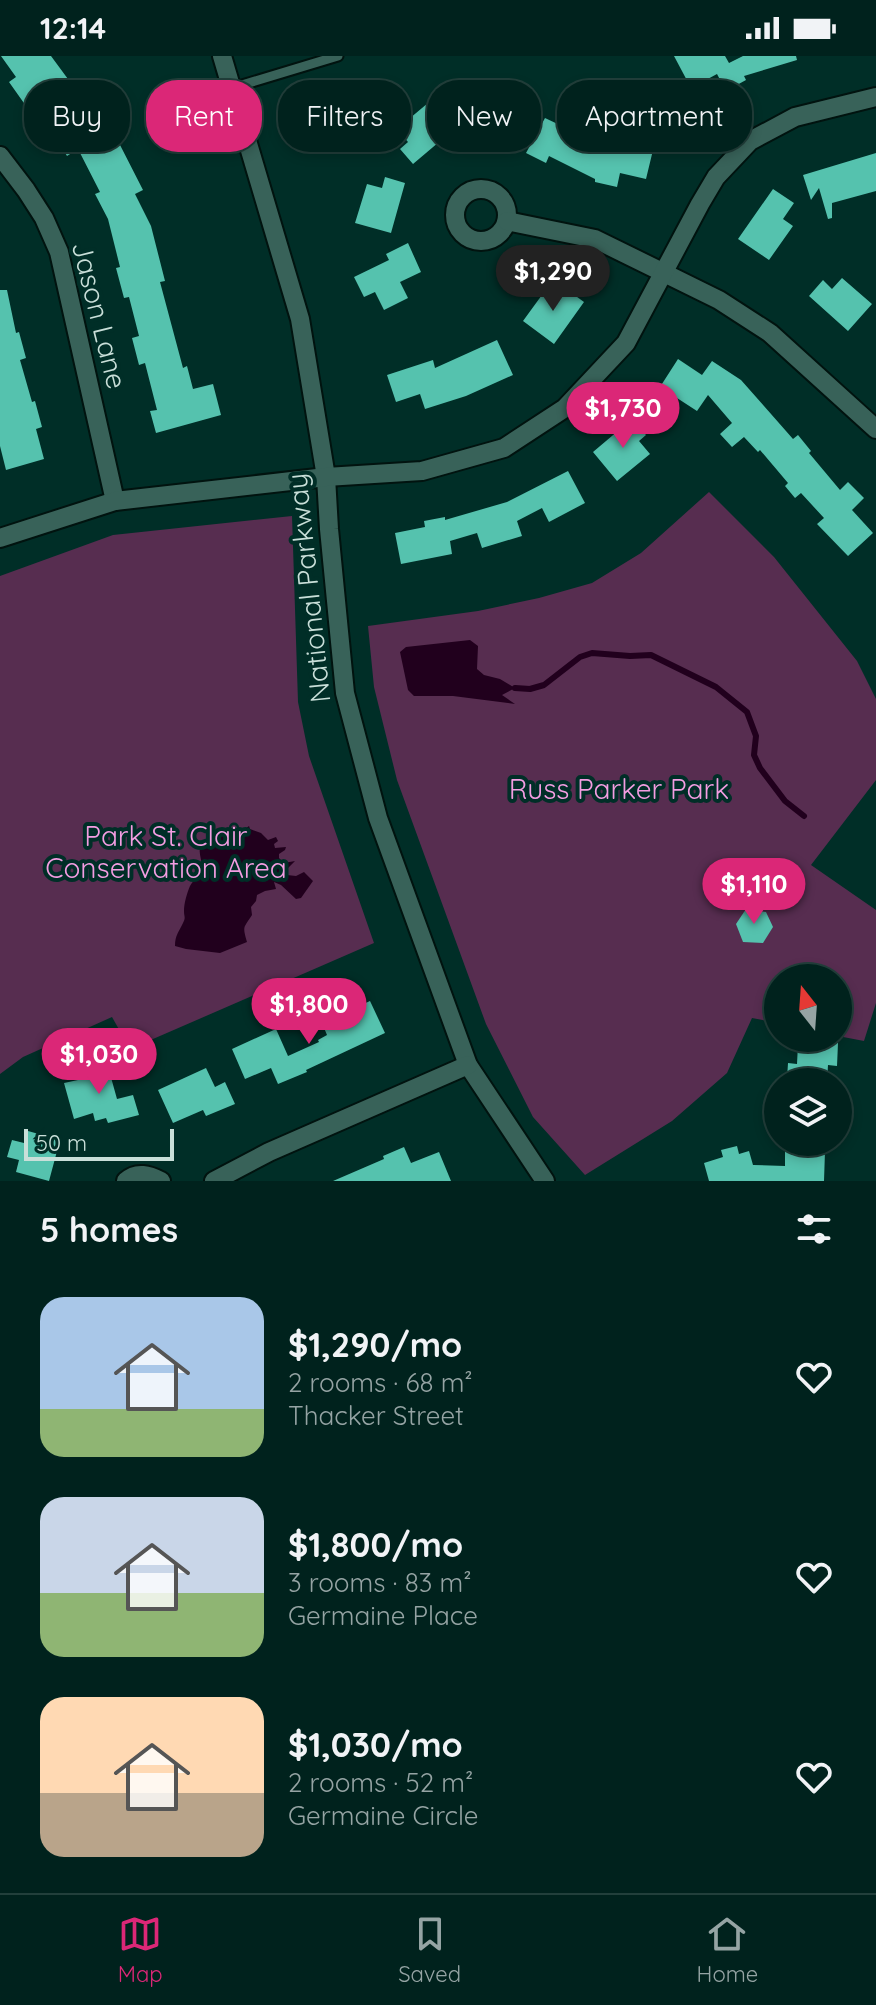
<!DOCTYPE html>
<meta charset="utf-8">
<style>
body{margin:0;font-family:Quicksand,sans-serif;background:#0e2f2a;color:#f1f3f6;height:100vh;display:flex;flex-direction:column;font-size:30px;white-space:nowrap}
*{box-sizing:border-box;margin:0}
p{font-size:26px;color:#95a4a4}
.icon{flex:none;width:44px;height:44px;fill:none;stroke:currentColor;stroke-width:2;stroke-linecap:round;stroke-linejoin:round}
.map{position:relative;height:1125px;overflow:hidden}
.side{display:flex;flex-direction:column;background:#00221d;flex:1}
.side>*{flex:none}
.guide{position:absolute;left:24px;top:24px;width:828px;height:72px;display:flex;gap:16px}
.needle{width:52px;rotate:343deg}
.fabs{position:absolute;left:764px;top:908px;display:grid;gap:16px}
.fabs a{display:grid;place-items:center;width:88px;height:88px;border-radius:50%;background:#00221d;box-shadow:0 4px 12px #0003,0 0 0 2px #223f3b;font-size:40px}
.scale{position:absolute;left:24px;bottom:20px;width:150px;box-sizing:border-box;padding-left:8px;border:4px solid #c9dfd9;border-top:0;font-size:22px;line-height:28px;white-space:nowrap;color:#c9dfd9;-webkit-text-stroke:6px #002e27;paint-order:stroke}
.price{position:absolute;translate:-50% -68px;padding:0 18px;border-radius:28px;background:#db2777;color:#fff;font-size:26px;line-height:52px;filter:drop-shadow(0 2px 4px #0008)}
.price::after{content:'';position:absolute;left:50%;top:48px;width:24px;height:18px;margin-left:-12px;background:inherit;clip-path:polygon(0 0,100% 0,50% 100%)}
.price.selected{background:#222;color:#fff}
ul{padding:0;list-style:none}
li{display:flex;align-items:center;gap:24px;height:200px;padding:0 40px}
li span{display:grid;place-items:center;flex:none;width:224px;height:160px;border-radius:24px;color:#555}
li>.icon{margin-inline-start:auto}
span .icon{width:96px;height:96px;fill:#fffc;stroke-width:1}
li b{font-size:34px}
h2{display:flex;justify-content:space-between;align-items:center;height:96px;padding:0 40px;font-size:34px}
.chip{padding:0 28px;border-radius:32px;background:#00221d;box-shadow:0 4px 12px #0003,0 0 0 2px #223f3b;font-size:28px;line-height:72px}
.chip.selected{background:#db2777;color:#fff}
.status{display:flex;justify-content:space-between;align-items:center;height:56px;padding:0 40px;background:#00221d;direction:ltr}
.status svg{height:22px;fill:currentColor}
.menu{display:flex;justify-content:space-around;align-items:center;height:112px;border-top:2px solid #223f3b;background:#00221d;font-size:22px;color:#95a4a4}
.menu a{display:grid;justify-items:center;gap:4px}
.menu .selected{color:#db2777}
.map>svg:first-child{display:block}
.green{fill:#572d50}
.water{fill:#21001d}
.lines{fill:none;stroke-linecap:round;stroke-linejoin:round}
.stream{stroke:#21001d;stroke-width:6}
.building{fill:#55c2ae}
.lane-casing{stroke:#01130f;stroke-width:13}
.street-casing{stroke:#01130f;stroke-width:22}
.lane{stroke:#386259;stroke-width:9}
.street{stroke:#386259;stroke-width:18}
.labels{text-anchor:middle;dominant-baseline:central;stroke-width:8;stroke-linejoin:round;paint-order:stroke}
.street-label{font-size:28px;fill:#c9dfd9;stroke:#002e27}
.park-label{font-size:28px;fill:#f39de2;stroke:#002e27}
</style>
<div class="status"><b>12:14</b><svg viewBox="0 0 49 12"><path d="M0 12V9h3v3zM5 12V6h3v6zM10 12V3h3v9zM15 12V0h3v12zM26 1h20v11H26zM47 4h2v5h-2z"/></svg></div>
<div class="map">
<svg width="876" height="1125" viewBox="0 0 876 1125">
<rect width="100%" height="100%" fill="#002e27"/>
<!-- green -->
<g class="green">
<path d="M 709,436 L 774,501 L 857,605 L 876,643 L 876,724 L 811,809 L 876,854 L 876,947 L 864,985 L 838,980 L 838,922 L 778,922 L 778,967 L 752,962 L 727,1017 L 672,1065 L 585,1119 L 533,1061 L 486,968 L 397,724 L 374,631 L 368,570 L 478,555 L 539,542 L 592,527 L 641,497 Z"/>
<path d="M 292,460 L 298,646 L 309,700 L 374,887 L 130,993 L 112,961 L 23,1001 L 0,1018 L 0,520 L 113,479 Z"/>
</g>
<!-- water -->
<g class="water">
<path d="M 470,584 L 478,590 L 477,613 L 484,619 L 500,623 L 515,632 L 502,639 L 515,648 L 453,640 L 414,640 L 408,634 L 400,596 L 406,591 Z"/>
<path d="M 249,770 L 250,773 L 261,777 L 268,784 L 276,781 L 278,785 L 274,788 L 275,792 L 286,791 L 285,794 L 279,798 L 279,802 L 284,807 L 295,805 L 285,815 L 287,819 L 296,820 L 304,816 L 313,825 L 301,842 L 296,843 L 281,829 L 274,826 L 276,833 L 265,835 L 257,839 L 256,845 L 251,851 L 252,859 C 244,872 242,869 247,886 L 220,897 L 186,893 L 175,890 C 175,879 179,876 183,867 C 186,861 184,861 184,855 C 184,847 187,837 190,830 C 193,824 199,822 201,815 C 205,805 194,795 204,785 C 207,782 226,777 233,774 L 241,776 Z"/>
</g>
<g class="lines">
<!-- stream -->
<path class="stream" d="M 515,632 L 530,633 L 544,629 L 580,601 L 592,597 L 630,600 L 651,599 L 716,631 L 747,656 L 756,680 L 754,699 L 760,712 L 785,745 L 804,760"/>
</g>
<!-- building -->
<g class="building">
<path d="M 1,0 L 51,0 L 79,38 L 83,36 L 116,89 L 119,87 L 143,134 L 135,138 L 151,170 L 165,225 L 160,226 L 183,312 L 187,310 L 193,333 L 213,328 L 221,359 L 156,377 L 150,355 L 157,354 L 145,307 L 139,309 L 132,282 L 139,280 L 129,241 L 124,242 L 116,212 L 120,211 L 108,163 L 95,138 L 100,136 L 78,93 L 67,100 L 33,45 L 26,50 L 9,26 L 16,21 Z"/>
<path d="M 674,0 L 725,0 L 729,7 L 743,0 L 796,0 L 797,4 L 744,20 L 746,24 L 726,35 L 717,18 L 691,32 Z"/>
<path d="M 519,40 L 523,76 L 471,81 L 468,52 L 480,51 L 479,44 Z"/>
<path d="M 428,47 L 452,75 L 413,108 L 400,93 L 408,86 L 397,73 Z"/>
<path d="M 545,62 L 564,71 L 566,67 L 589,79 L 653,94 L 646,123 L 620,117 L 617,131 L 595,126 L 595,123 L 549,100 L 546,107 L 526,97 Z"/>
<path d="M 876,97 L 876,135 L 832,147 L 832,162 L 828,163 L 819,132 L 811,144 L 803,119 Z"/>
<path d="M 385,121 L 405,127 L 391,177 L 355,167 L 367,128 L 382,132 Z"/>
<path d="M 773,133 L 794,147 L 783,163 L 793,170 L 769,204 L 738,183 Z"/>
<path d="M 408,187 L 421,216 L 400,226 L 408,242 L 384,254 L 375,236 L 364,241 L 354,221 L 389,204 L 386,198 Z"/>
<path d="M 842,222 L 872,248 L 848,275 L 809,240 L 823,224 L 832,233 Z"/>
<path d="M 562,230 L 584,246 L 554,288 L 523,265 L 547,232 L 556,238 Z"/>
<path d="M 0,234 L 7,234 L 16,277 L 19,276 L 26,302 L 20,304 L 32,346 L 35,345 L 42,371 L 36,373 L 44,403 L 6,414 L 0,390 Z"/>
<path d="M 497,284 L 513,319 L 466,340 L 425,353 L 420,338 L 396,346 L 387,319 L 433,304 L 435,312 Z"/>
<path d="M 678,303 L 702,319 L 712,305 L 741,324 L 793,383 L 798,379 L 811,395 L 809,397 L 840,434 L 848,426 L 864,442 L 852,454 L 873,477 L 848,500 L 817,468 L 824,462 L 801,437 L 795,442 L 785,430 L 788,427 L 760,394 L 758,396 L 744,381 L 732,391 L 720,378 L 732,367 L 708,339 L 697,355 L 660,331 Z"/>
<path d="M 632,363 L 646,379 L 639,385 L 650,398 L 617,425 L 593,396 Z"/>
<path d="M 568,415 L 585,447 L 549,466 L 542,452 L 517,465 L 522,480 L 482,492 L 477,477 L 450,485 L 452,498 L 401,508 L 395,477 L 425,471 L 424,465 L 445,461 L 445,464 L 507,446 Z"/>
<path d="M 746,853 L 766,856 L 773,871 L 763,887 L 743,886 L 736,868 Z"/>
<path d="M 370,945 L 385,977 L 306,1014 L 307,1016 L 278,1028 L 271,1012 L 245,1023 L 232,993 L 276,973 L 288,1000 L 319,986 L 318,984 L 327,979 L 322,967 Z"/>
<path d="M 816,986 L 838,987 L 837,1010 L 828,1009 L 827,1026 L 794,1026 L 794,1024 L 787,1023 L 788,1007 L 797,1008 L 798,988 L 816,989 Z"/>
<path d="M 107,1007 L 117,1043 L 133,1039 L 139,1059 L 108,1067 L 106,1062 L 95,1065 L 93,1057 L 74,1063 L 64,1027 L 78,1024 L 76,1016 Z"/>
<path d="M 206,1012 L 215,1031 L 225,1026 L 235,1048 L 206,1060 L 203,1054 L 173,1067 L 158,1034 Z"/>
<path d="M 28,1075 L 60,1084 L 49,1125 L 16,1116 L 19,1104 L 7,1101 L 12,1084 L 24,1087 Z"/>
<path d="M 785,1086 L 802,1086 L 801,1095 L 825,1095 L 824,1125 L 709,1125 L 704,1107 L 723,1101 L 721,1094 L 737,1090 L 739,1098 L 749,1095 L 753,1109 L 785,1110 Z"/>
<path d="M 404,1091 L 411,1107 L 439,1096 L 451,1125 L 333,1125 L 384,1103 L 383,1100 Z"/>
</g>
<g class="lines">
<defs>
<path id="lane" d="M 232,32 L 338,0"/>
<g id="street">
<path d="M 222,0 L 300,263 L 326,421 L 329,473 L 345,637 L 378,762 L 468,1009 L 545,1125"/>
<path d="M 0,100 L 26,134 L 44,162 L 59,196 L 115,445"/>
<circle cx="481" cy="159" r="26"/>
<path d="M 507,165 L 595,183 L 719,244 L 770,277 L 876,373"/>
<path d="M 0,482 L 115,445 L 326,421 L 422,415 L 504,392 L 565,352 L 626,287 L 700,148 L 716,121 L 750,85 L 795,61 L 876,41"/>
<path d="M 126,1125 C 137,1115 149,1119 161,1125"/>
<path d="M 214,1125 L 269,1096 L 468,1009"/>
</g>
</defs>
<!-- lane casing -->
<use href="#lane" class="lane-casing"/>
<!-- street casing -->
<use href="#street" class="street-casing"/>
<!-- lane -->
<use href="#lane" class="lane"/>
<!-- street -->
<use href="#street" class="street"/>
</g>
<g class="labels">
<!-- street labels -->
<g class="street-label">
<text transform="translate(100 259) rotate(76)">Jason Lane</text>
<text transform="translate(308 532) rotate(-96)">National Parkway</text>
</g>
<!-- park labels -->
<g class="park-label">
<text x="619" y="732">Russ Parker Park</text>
<text x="166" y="779">Park St. Clair<tspan x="166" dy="32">Conservation Area</tspan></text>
</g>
</g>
</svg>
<div class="fabs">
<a><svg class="needle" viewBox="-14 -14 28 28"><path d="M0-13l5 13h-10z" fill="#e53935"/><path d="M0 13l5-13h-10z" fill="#95a4a4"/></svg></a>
<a><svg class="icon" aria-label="layers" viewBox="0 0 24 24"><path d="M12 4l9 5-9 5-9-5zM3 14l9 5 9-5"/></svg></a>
</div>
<div class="scale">50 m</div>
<b class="price selected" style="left:553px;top:257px">$1,290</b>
<b class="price" style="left:623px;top:394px">$1,730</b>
<b class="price" style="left:754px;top:870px">$1,110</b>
<b class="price" style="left:309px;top:990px">$1,800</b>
<b class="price" style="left:99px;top:1040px">$1,030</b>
<div class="guide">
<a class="chip">Buy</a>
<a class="chip selected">Rent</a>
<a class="chip">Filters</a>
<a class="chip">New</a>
<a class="chip">Apartment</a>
</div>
</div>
<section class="side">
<h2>5 homes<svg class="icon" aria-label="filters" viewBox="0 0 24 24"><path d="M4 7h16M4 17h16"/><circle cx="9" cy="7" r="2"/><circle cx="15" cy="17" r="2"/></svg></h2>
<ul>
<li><span style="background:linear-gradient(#a9c7e8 70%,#8fb573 0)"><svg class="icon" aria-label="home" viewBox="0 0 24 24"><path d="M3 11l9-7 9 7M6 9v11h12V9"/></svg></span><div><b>$1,290/mo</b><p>2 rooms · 68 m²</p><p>Thacker Street</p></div><svg class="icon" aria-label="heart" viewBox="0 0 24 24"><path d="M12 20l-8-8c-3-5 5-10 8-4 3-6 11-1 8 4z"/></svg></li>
<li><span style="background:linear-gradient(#c9d6e8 60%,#8fb573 0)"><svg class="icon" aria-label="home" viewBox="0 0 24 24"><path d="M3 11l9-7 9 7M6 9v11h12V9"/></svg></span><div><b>$1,800/mo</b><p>3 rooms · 83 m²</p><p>Germaine Place</p></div><svg class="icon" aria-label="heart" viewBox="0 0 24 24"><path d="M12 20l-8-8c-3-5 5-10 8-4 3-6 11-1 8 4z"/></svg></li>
<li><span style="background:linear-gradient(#ffd9b3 60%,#b9a48a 0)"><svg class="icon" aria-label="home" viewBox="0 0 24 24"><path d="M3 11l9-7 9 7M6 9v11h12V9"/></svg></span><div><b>$1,030/mo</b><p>2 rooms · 52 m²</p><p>Germaine Circle</p></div><svg class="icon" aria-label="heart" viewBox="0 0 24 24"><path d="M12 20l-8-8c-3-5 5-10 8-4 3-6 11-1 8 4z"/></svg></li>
</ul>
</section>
<nav class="menu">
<a class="selected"><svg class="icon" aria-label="map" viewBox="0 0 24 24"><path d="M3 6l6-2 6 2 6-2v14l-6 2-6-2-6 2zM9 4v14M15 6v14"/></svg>Map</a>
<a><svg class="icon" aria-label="saved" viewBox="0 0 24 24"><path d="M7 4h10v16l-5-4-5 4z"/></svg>Saved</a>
<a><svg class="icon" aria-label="home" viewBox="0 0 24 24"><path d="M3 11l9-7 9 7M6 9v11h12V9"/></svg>Home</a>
</nav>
